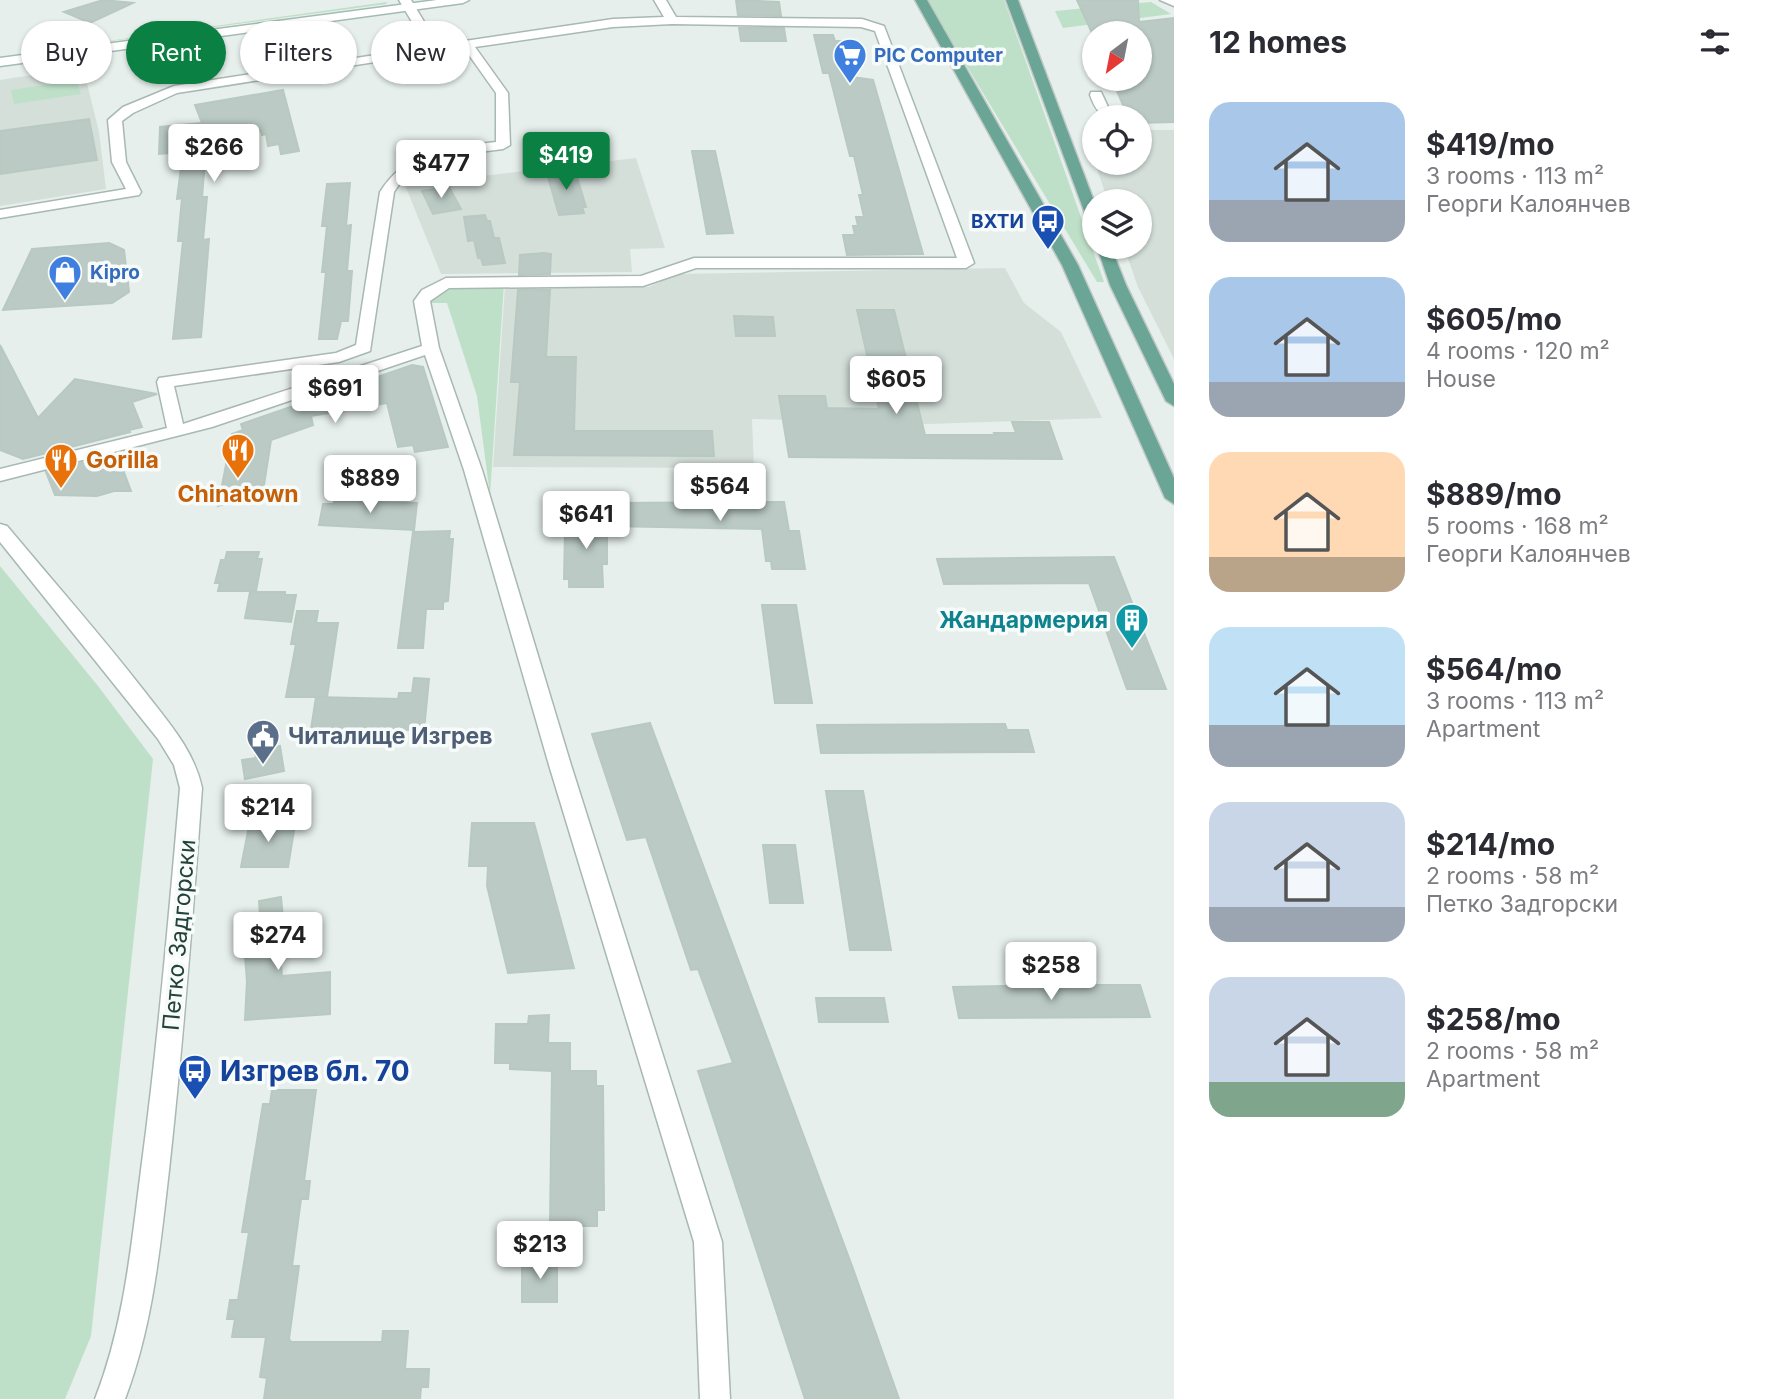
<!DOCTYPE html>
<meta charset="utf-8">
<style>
body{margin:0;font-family:Inter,sans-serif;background:#f2f2f3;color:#2b2b33;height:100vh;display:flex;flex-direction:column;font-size:26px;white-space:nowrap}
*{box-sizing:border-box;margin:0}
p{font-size:23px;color:#7c7c81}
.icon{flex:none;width:38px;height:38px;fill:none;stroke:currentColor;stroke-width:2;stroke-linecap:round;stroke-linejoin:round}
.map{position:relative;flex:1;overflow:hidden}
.panel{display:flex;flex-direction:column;background:#fff;width:595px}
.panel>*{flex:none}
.guide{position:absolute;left:21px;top:21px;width:665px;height:63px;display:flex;gap:14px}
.needle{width:46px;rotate:212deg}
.controls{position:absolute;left:1082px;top:21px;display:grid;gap:14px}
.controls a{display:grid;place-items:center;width:70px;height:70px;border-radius:50%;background:#fff;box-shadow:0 2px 5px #0004;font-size:35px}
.price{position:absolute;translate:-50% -60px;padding:0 16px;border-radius:7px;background:#fff;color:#222;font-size:23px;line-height:46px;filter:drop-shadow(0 2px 4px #0008)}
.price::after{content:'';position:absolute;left:50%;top:42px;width:21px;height:16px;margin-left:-10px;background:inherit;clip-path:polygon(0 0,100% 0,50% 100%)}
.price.on{background:#0b8043;color:#fff}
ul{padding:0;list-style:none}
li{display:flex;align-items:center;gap:21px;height:175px;padding:0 35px}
li span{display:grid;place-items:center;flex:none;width:196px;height:140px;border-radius:21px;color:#555}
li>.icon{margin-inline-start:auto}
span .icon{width:84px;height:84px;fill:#fffc;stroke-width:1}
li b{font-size:30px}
h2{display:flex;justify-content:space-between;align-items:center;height:84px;padding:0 35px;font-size:30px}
.pill{padding:0 24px;border-radius:32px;background:#fff;box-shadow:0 2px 5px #0004;font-size:24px;line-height:63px}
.pill.on{background:#0b8043;color:#fff}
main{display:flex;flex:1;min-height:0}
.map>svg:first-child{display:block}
.built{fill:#d4dfda}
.green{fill:#bfe0c8}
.building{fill:#bbcac4;stroke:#b8c9c2;stroke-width:2}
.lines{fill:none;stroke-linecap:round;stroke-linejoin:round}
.minor-casing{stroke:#a8b8b2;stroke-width:3}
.tertiary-casing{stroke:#a8b8b2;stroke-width:3}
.secondary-casing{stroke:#a4bbb3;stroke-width:3}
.primary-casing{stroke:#c2cac8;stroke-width:3}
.minor{fill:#fff;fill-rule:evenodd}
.tertiary{fill:#fff;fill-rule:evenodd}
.secondary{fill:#fff;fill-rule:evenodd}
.primary{fill:#6aa596;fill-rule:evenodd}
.labels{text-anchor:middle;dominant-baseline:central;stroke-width:7;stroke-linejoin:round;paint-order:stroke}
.far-shop-label{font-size:19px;font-weight:bold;fill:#366cbe;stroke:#f7fbf9;text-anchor:start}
.far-transit-label{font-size:19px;font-weight:bold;fill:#164399;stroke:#f7fbf9;text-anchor:end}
.food-label{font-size:23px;font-weight:bold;fill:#c56008;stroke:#f7fbf9;text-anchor:start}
.culture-label{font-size:23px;font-weight:bold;fill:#0d838f;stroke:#f7fbf9;text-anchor:end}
.service-label{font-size:23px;font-weight:bold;fill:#4e5e75;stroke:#f7fbf9;text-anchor:start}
.street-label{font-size:23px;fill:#24423a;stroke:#f7fbf9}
.near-transit-label{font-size:28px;font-weight:bold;fill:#164399;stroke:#f7fbf9;text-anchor:start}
</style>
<main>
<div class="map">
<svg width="1174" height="1399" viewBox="0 0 1174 1399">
<rect width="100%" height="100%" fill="#e6efeb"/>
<!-- built -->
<g class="built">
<path d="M 83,67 L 99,132 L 106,189 L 0,206 L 0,80 Z"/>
<path d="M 1139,130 L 1174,130 L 1174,359 L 1138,287 L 1124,247 L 1139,247 L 1139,201 L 1108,201 L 1095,163 L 1139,163 Z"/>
<path d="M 636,158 L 665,248 L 630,249 L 632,272 L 441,274 L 405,185 Z"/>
<path d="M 1005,268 L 1024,303 L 1061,332 L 1102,418 L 927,424 L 752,419 L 754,468 L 493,467 L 505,286 L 649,287 L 676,274 Z"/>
</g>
<!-- green -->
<g class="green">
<path d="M 927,0 L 1004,0 L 1104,282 L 1097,282 Z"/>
<path d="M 387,2 L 386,4 L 0,56 Z"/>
<path d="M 1151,2 L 1171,14 L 1063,28 L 1055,11 Z"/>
<path d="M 76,80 L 81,94 L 14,104 L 11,90 Z"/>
<path d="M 504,283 L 490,495 L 477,396 L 447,303 L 430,303 C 448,282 478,285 504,283 Z"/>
<path d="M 0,566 L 98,686 L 153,759 L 91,1336 L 65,1399 L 0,1399 Z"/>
</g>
<!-- building -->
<g class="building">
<path d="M 103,0 L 133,3 L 90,23 L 64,12 Z"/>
<path d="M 736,0 L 779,2 L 781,16 L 738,15 Z"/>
<path d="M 1077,0 L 1138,0 L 1139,22 L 1174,18 L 1174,122 L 1139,123 L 1139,117 L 1128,117 L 1112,79 L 1139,79 L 1139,33 L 1092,33 Z"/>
<path d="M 739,28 L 784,28 L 786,41 L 741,41 Z"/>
<path d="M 814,35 L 833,35 L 835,41 L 842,41 L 852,77 L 873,80 L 923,254 L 847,255 L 843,235 L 855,235 L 853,226 L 858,226 L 856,217 L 864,217 L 859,195 L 863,195 L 854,156 L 850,156 L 829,73 L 823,73 Z"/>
<path d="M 283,90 L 299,151 L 281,154 L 279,144 L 268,146 L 266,134 L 262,135 L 261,131 L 213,137 L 213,149 L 206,149 L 202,197 L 207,197 L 203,240 L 209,239 L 201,337 L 173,339 L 183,241 L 178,241 L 182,198 L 177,199 L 183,152 L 159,154 L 160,127 L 202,123 L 195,105 Z"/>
<path d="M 89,119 L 97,160 L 0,174 L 0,131 Z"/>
<path d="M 692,151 L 715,151 L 733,233 L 707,234 Z"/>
<path d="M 571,169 L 573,174 L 576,174 L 586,207 L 582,207 L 584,213 L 559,215 L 546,170 Z"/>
<path d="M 350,183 L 346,226 L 351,225 L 347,271 L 352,271 L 348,321 L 341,321 L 337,339 L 319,339 L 326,272 L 322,272 L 327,226 L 322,226 L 327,184 Z"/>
<path d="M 449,187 L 461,209 L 433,214 L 422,191 Z"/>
<path d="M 485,215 L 487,221 L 490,221 L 494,238 L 499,238 L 505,263 L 483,265 L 481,258 L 478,258 L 474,240 L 468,241 L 464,217 Z"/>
<path d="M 109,243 L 124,250 L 129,292 L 112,303 L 3,310 L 32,249 Z"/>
<path d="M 544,253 L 551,254 L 550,274 L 519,275 L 520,255 Z"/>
<path d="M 518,290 L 550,290 L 546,357 L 576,357 L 574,431 L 712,431 L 714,456 L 514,455 L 520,382 L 511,382 Z"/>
<path d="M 857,310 L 894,310 L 925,435 L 995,435 L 994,433 L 1016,433 L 1012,422 L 1049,422 L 1062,459 L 789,457 L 779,396 L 825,396 L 827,408 L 879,409 Z"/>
<path d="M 734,316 L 773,317 L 775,336 L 736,336 Z"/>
<path d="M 0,345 L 38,418 L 75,379 L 157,394 L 132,402 L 142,427 L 129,430 L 130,432 L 23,459 L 0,450 Z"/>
<path d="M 412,365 L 423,367 L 448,447 L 415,452 L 413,445 L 398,447 L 387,403 L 311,416 L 313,425 L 271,440 L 264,485 L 258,493 L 218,506 L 232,434 L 243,430 L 241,424 Z"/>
<path d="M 101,458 L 115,473 L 123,470 L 131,491 L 114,491 L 97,496 L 55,495 L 46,472 Z"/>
<path d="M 334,501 L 417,503 L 414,530 L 319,525 L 323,504 L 334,504 Z"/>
<path d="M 764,502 L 784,502 L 789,531 L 799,531 L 805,569 L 772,569 L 771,561 L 766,561 L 762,529 L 609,526 L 609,503 Z"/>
<path d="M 586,513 L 607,513 L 607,564 L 602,564 L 603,587 L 569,587 L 569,579 L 564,579 L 565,532 L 570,532 L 570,519 L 586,519 Z"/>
<path d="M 450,531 L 449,539 L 453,539 L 448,601 L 443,602 L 443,609 L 426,609 L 423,648 L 398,648 L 413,532 Z"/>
<path d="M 227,552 L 259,552 L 257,559 L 262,559 L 256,591 L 218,591 L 220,583 L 215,583 L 221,560 L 225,560 Z"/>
<path d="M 1114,557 L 1166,689 L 1127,689 L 1089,583 L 944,584 L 937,559 Z"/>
<path d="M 250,592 L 285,592 L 285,595 L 296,595 L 291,622 L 245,618 Z"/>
<path d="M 762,605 L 796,605 L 812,703 L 775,703 Z"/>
<path d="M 297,611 L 318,611 L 316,623 L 338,623 L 327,697 L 286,697 L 296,644 L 291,644 Z"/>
<path d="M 414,678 L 429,679 L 424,730 L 311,729 L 316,697 L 398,699 L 399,693 L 412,693 Z"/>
<path d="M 650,723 L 852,1266 L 899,1399 L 805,1399 L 698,1071 L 733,1063 L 698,969 L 691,970 L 646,837 L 627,840 L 592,734 Z"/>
<path d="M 1005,724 L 1007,730 L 1028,730 L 1034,752 L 821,753 L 817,725 Z"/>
<path d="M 280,746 L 284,771 L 245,779 L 242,760 L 256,758 L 255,751 Z"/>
<path d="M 826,791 L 863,791 L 891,950 L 850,950 Z"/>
<path d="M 251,816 L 273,816 L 271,825 L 295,825 L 288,867 L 241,867 Z"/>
<path d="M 472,823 L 534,823 L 574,968 L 508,973 L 487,886 L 488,866 L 469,866 Z"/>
<path d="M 763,845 L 795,845 L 803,903 L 770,903 Z"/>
<path d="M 281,897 L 284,929 L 278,930 L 282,976 L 330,972 L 330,1014 L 245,1020 L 247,981 L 242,919 L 260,916 L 259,901 Z"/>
<path d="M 1062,985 L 1140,985 L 1150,1017 L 959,1018 L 953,987 Z"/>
<path d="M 816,998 L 884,998 L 888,1022 L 819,1022 Z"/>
<path d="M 549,1015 L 548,1043 L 570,1043 L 570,1071 L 596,1071 L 596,1086 L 603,1086 L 604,1210 L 597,1210 L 597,1226 L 550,1226 L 552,1071 L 510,1069 L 510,1063 L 495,1063 L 496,1024 L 528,1024 L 529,1016 Z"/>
<path d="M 272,1090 L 316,1090 L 304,1181 L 310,1181 L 308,1199 L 301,1199 L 292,1266 L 299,1266 L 289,1339 L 291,1342 L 382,1342 L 383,1331 L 408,1331 L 405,1369 L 429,1369 L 428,1387 L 421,1387 L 420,1399 L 264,1399 L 267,1378 L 260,1377 L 266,1337 L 232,1337 L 235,1319 L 227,1319 L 230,1300 L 238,1300 L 249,1232 L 242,1232 L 263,1104 L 270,1104 Z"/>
<path d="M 557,1260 L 557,1302 L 522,1302 L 522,1261 Z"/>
</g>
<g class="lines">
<defs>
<g id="minor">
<path d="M 399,0 L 411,0 L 438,45 L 613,19 L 664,17 L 654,0 L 666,0 L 676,17 L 862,19 L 884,26 L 974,263 L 966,268 L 696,268 L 643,286 L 449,288 L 430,301 L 439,348 L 482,470 L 571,765 L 722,1242 L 730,1399 L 700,1399 L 694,1242 L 549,765 L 464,470 L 425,355 L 212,427 L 0,481 L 0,469 L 167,428 L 157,382 L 159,378 L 336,353 L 356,345 L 380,192 C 409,147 448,148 496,142 L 496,93 L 464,48 L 177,93 L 133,113 L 122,121 L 126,162 L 141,192 L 139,195 L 0,218 L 0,210 L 126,189 L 112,162 L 108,120 L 123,107 L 174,86 L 427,47 ZM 672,24 L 861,27 L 875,31 L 957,258 L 694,258 L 641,276 L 446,278 L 422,290 L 414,301 L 422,346 L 183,424 L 174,386 L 339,362 L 370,351 L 394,192 C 418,153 462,155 503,149 L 510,145 L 508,93 L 475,47 L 613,27 Z"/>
<path d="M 1091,92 L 1101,92 L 1108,107 L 1118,117 C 1100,117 1096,111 1090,95 Z"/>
</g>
<g id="tertiary">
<path d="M 1160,0 L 1174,0 L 1174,6 Z"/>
<path d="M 0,524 L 7,526 C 53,581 101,635 145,692 C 168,722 194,750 202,788 C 193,915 183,1043 169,1170 C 160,1248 153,1325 125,1399 L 95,1399 C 124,1325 131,1248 141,1170 C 158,1043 169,915 180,788 L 174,765 L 158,739 L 0,542 Z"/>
</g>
<path id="secondary" d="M 437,0 L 469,0 L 463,3 L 0,66 L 0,58 Z"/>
<g id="primary">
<path d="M 915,0 L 927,0 L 1078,265 L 1174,478 L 1174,504 L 1165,498 L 1062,265 Z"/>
<path d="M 1006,0 L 1018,0 L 1094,201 L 1094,223 L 1087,219 Z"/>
<path d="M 1097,247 L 1111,247 L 1126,285 L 1174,384 L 1174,406 L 1166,401 L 1110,285 Z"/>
</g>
</defs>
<!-- minor casing -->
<use href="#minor" class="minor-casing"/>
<!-- tertiary casing -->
<use href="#tertiary" class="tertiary-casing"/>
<!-- secondary casing -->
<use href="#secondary" class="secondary-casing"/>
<!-- primary casing -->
<use href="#primary" class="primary-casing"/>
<!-- minor -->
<use href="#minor" class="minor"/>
<!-- tertiary -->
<use href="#tertiary" class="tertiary"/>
<!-- secondary -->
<use href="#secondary" class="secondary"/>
<!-- primary -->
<use href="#primary" class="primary"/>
</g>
<!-- icons -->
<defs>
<symbol id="supermarket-pin" viewBox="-11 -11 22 30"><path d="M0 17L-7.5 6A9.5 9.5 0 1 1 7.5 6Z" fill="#3f7fe0" stroke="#f7fbf9"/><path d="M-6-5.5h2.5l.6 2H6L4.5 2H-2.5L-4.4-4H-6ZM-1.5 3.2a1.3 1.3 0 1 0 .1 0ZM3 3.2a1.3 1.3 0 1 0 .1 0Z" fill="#fff"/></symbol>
<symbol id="bus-pin" viewBox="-11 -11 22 30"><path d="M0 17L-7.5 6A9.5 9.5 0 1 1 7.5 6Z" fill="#1a4fb4" stroke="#f7fbf9"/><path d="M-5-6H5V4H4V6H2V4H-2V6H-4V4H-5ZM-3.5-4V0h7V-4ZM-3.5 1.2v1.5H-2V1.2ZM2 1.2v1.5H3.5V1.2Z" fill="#fff"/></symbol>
<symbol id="shop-pin" viewBox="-11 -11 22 30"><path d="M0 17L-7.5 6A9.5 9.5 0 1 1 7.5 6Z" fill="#3f7fe0" stroke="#f7fbf9"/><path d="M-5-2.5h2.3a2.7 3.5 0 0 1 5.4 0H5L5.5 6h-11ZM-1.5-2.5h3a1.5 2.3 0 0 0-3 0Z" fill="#fff"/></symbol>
<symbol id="restaurant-pin" viewBox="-11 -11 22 30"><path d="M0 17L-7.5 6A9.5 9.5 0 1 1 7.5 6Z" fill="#e8710a" stroke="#f7fbf9"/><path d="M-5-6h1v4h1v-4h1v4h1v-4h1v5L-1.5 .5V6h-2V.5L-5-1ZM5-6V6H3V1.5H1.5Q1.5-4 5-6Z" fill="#fff"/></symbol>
<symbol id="building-pin" viewBox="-11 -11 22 30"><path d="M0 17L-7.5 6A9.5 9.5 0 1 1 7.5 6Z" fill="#0f9aa8" stroke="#f7fbf9"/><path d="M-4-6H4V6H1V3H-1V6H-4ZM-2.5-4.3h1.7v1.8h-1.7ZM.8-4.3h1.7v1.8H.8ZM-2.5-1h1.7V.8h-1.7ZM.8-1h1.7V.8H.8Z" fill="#fff"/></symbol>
<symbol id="civic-pin" viewBox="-11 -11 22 30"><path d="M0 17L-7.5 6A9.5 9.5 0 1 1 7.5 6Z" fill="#5c6f8a" stroke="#f7fbf9"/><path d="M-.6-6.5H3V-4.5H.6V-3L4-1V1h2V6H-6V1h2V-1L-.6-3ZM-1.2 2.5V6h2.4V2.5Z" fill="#fff"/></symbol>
</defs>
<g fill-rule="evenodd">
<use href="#supermarket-pin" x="831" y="36" width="38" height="52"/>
<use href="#bus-pin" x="1029" y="202" width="38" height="52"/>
<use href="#shop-pin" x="46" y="253" width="38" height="52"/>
<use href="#restaurant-pin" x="219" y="431" width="38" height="52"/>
<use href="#restaurant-pin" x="42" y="441" width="38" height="52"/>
<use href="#building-pin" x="1113" y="601" width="38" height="52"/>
<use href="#civic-pin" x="244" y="717" width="38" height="52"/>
<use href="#bus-pin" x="176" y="1052" width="38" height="52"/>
</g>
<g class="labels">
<!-- far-shop labels -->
<g class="far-shop-label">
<text x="874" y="55">PIC Computer</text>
<text x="90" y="272">Kipro</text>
</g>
<!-- far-transit labels -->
<g class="far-transit-label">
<text x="1024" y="221">ВХТИ</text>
</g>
<!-- food labels -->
<g class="food-label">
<text x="86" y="460">Gorilla</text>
<text x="238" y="494" text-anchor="middle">Chinatown</text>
</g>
<!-- culture labels -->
<g class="culture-label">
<text x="1108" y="620">Жандармерия</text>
</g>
<!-- service labels -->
<g class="service-label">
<text x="288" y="736">Читалище Изгрев</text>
</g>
<!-- street labels -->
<g class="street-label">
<text transform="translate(179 935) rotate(-85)">Петко Задгорски</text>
</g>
<!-- near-transit labels -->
<g class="near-transit-label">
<text x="220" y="1071">Изгрев бл. 70</text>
</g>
</g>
</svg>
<div class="controls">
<a><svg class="needle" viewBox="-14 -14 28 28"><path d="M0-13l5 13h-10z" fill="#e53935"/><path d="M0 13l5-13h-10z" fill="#7c7c81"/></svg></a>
<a><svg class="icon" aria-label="locate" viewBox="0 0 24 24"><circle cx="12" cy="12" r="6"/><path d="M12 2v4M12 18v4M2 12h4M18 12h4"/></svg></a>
<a><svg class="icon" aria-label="layers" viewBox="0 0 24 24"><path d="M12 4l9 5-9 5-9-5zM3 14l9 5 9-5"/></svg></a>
</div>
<b class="price" style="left:214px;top:184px">$266</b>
<b class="price on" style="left:566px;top:192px">$419</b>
<b class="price" style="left:441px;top:200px">$477</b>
<b class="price" style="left:896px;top:416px">$605</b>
<b class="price" style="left:335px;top:425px">$691</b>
<b class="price" style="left:370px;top:515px">$889</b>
<b class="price" style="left:720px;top:523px">$564</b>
<b class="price" style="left:586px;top:551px">$641</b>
<b class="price" style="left:268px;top:844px">$214</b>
<b class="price" style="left:278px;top:972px">$274</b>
<b class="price" style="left:1051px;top:1002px">$258</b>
<b class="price" style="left:540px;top:1281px">$213</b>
<div class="guide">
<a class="pill">Buy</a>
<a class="pill on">Rent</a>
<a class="pill">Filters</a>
<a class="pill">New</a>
</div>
</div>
<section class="panel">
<h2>12 homes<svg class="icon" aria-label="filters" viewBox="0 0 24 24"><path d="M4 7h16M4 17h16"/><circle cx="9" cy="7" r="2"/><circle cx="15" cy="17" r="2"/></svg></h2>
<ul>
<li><span style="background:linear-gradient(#a9c7e8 70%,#9aa5b1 0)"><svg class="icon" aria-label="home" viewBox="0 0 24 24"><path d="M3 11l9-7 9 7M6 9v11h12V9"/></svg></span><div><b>$419/mo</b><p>3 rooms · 113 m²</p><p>Георги Калоянчев</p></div></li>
<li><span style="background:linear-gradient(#a9c7e8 75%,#9aa5b1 0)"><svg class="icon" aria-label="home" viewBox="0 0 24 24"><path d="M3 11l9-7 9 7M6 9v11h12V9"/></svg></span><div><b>$605/mo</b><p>4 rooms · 120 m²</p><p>House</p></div></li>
<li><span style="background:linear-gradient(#ffd9b3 75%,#b9a48a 0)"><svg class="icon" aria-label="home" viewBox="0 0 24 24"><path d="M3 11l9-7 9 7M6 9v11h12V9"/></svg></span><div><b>$889/mo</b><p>5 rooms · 168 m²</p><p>Георги Калоянчев</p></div></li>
<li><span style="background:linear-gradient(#bfe0f5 70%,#9aa5b1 0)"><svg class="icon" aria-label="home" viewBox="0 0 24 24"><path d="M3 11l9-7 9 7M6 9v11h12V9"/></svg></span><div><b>$564/mo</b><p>3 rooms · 113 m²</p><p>Apartment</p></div></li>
<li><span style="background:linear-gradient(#c9d6e8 75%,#9aa5b1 0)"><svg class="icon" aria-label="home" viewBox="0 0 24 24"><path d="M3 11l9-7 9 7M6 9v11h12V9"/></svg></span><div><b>$214/mo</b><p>2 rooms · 58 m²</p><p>Петко Задгорски</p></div></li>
<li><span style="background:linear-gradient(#c9d6e8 75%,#7fa58c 0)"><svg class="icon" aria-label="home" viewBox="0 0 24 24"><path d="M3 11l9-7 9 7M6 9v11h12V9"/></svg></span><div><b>$258/mo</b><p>2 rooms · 58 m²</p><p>Apartment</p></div></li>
</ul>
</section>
</main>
